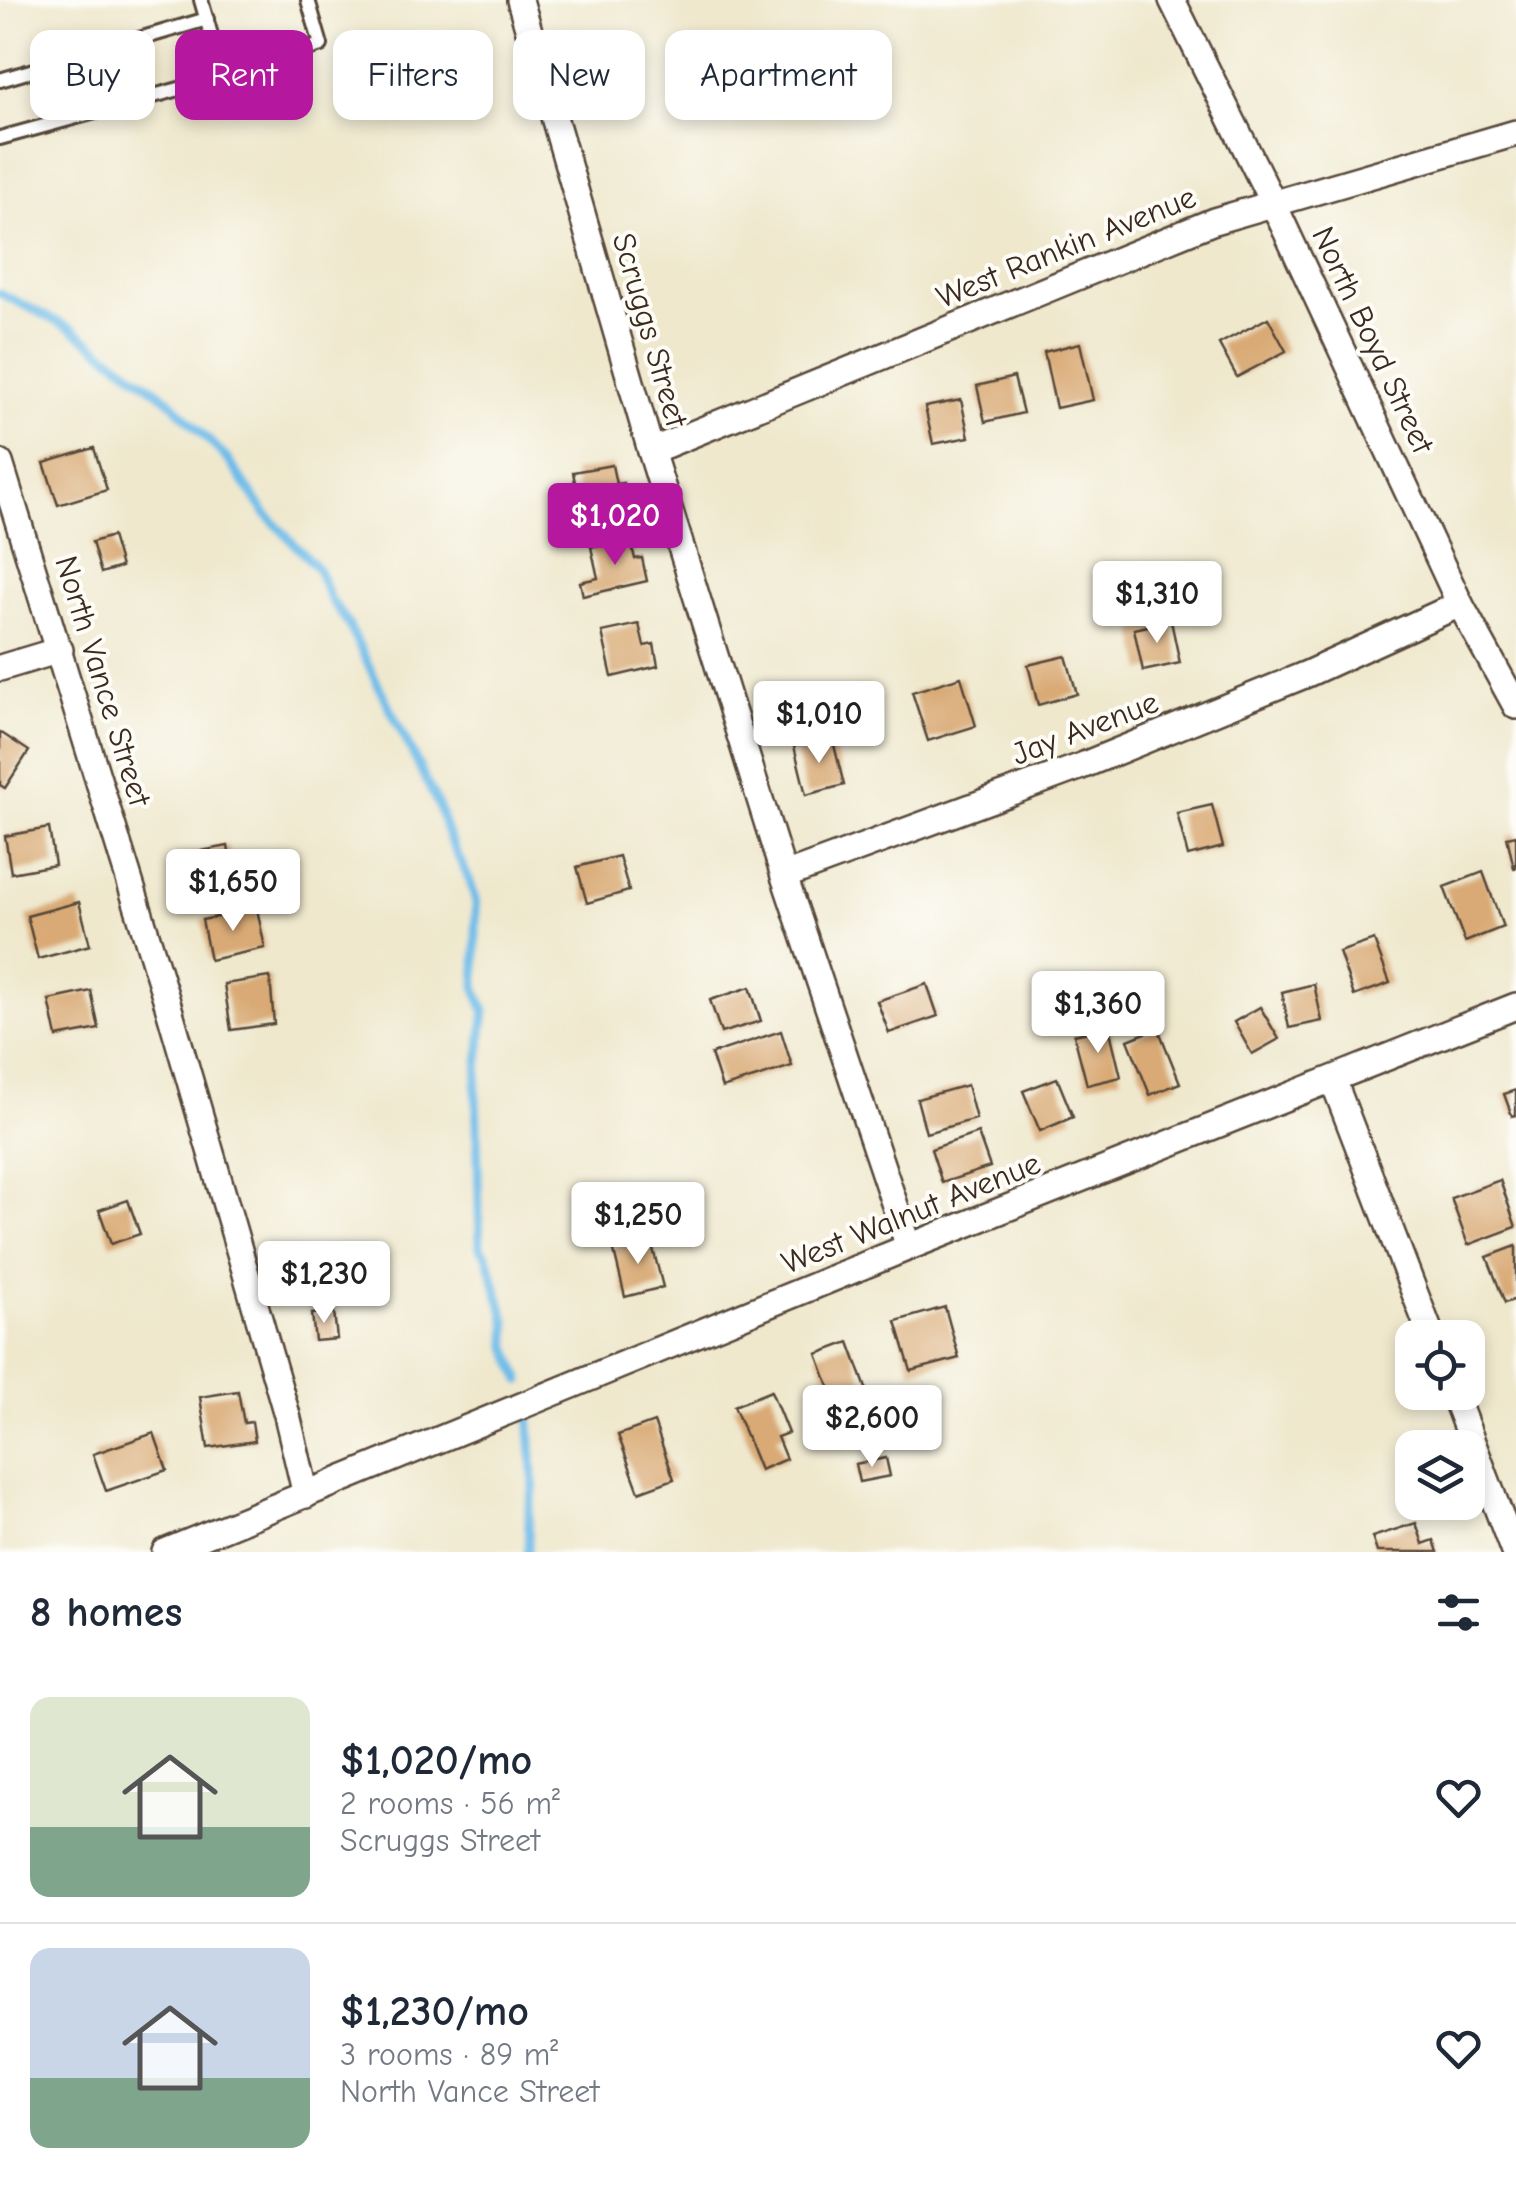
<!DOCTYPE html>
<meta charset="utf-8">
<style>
body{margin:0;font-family:"Comic Neue",sans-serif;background:#f6f6f7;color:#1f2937;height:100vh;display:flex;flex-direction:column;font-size:38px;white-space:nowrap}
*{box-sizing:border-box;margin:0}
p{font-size:32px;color:#747a83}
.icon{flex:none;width:55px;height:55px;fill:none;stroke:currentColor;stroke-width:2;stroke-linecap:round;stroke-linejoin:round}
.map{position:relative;height:1552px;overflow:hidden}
.side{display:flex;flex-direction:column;background:#fff;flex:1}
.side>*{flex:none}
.hud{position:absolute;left:30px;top:30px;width:1000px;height:90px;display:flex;gap:20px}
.buttons{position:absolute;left:1395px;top:1320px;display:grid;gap:20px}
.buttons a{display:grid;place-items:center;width:90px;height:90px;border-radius:20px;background:#fff;box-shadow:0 5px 15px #0003;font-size:50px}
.price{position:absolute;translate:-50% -85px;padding:0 22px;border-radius:10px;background:#fff;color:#222;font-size:32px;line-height:65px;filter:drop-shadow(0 2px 5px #0008)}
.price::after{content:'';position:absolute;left:50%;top:60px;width:30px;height:22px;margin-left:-15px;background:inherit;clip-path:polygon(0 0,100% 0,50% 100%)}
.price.selected{background:#b5179e;color:#fff}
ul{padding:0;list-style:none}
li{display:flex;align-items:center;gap:30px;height:250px;padding:0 30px}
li+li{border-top:2px solid #e0e1e3}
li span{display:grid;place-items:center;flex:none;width:280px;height:200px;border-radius:20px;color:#555}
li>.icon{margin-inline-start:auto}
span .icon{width:120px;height:120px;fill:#fffc;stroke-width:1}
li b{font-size:42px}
h2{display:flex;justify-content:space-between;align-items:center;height:120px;padding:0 30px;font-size:42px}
.tag{padding:0 35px;border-radius:20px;background:#fff;box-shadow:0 5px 15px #0003;font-size:35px;line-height:90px}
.tag.selected{background:#b5179e;color:#fff}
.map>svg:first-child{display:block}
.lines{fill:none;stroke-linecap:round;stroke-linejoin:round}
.stream{stroke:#6ebce8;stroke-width:9}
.building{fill:#d9aa76}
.service-casing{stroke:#564638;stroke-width:18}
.minor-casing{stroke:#564638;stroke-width:30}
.service{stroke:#fff;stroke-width:12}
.minor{stroke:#fff;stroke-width:25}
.labels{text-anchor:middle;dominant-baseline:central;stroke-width:8;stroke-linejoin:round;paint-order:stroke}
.street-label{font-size:32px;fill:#3b2a1e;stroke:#fdfcf7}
</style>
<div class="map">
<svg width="1516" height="1552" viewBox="0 0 1516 1552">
<rect width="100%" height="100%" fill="#fdfcf7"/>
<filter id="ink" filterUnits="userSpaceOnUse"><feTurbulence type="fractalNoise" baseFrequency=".01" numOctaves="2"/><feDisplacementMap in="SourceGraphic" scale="20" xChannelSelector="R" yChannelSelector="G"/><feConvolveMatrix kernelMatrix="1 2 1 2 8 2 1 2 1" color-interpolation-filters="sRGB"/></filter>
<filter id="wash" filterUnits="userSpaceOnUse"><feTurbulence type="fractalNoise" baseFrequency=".0048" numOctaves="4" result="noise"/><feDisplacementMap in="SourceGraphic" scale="40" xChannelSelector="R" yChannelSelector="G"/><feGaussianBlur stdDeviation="2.25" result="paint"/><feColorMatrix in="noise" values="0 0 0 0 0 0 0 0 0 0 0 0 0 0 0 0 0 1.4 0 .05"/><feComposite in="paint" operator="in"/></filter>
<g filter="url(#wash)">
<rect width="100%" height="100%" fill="#efe8cd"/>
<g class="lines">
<!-- stream -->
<g class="stream">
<path d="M 0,293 L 72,329 L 169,400 L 228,460 L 266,514 L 317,568 L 331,600 L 347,622 L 438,805 L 449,838 L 470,881 L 476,903 L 476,989 L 485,1011 L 476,1086 L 480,1248 L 487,1256 L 507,1324 L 507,1345 L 521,1381"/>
<path d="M 528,1552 L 529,1507 L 534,1488 L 529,1410"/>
</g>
</g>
<g id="blocks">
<!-- building -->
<g class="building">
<path d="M 1268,318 L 1286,351 L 1237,377 L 1219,344 Z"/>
<path d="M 1080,343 L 1093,400 L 1056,408 L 1044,352 Z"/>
<path d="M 1014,377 L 1023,413 L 985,422 L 977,386 Z"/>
<path d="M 961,400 L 969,437 L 933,444 L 925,407 Z"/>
<path d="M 94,448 L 107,490 L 58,505 L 44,463 Z"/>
<path d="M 612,465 L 616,484 L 623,483 L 629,510 L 571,521 L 566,495 L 577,493 L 573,472 Z"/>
<path d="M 112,536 L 121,567 L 101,573 L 92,542 Z"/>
<path d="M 630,538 L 635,559 L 642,558 L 647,581 L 583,596 L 580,582 L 598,578 L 591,547 Z"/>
<path d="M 1171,621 L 1180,663 L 1143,671 L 1134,629 Z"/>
<path d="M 639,624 L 644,646 L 654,644 L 658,666 L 612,677 L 602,632 Z"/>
<path d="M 1066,656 L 1077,694 L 1038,705 L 1028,665 Z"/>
<path d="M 961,677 L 976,726 L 928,741 L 912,692 Z"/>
<path d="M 0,732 L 29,751 L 5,788 L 0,785 Z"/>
<path d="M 832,737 L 844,785 L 806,795 L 794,746 Z"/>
<path d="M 1212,805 L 1223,847 L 1188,856 L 1177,813 Z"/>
<path d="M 49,828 L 55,865 L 11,873 L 5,836 Z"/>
<path d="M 1516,835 L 1516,868 L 1514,868 L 1507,837 Z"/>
<path d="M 228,846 L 234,881 L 180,890 L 175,856 Z"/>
<path d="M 619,856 L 629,891 L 587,903 L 577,867 Z"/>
<path d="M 1483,872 L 1503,927 L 1465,942 L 1444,887 Z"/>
<path d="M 79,902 L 90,945 L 38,959 L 27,916 Z"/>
<path d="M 257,909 L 265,948 L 210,960 L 202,920 Z"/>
<path d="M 1374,940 L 1390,983 L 1354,996 L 1339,952 Z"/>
<path d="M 270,977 L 274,1024 L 231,1030 L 224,984 Z"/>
<path d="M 927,984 L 938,1016 L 889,1033 L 877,1001 Z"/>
<path d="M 1314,984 L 1322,1021 L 1289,1028 L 1282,992 Z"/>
<path d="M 750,987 L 761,1021 L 721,1033 L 710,1000 Z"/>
<path d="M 91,991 L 99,1029 L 57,1037 L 49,1000 Z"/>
<path d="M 1260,1007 L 1279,1039 L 1252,1054 L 1234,1022 Z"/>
<path d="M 1109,1027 L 1121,1077 L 1087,1085 L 1074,1035 Z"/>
<path d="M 1158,1028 L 1180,1083 L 1150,1095 L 1128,1040 Z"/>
<path d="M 781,1031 L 792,1066 L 722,1088 L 711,1054 Z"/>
<path d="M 1057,1078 L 1073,1117 L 1040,1131 L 1023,1091 Z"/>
<path d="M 967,1085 L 976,1119 L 926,1133 L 917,1099 Z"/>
<path d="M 1516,1090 L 1516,1115 L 1512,1116 L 1504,1094 Z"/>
<path d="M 978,1133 L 990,1167 L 942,1183 L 931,1149 Z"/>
<path d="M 1500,1180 L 1516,1227 L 1468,1245 L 1451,1198 Z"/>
<path d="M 128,1200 L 140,1234 L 111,1244 L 99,1210 Z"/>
<path d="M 650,1237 L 663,1287 L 625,1297 L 613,1247 Z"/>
<path d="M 1516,1246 L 1516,1299 L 1505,1303 L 1487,1257 Z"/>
<path d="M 945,1307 L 959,1358 L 911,1371 L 896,1321 Z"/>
<path d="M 334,1312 L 337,1339 L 315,1341 L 312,1314 Z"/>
<path d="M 849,1342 L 867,1391 L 835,1402 L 817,1354 Z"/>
<path d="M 238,1391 L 244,1423 L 252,1422 L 255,1441 L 208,1448 L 200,1397 Z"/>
<path d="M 771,1391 L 788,1433 L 777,1437 L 786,1459 L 760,1470 L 734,1406 Z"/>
<path d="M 654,1422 L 674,1479 L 639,1492 L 618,1435 Z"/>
<path d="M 154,1433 L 167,1470 L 106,1491 L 93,1454 Z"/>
<path d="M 886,1458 L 890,1476 L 859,1482 L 855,1464 Z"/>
<path d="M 1416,1523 L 1423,1544 L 1434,1540 L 1438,1552 L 1377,1552 L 1372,1537 Z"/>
</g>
</g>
</g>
<g filter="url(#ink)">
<use href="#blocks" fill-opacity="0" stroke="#564638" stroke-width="2.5"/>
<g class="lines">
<defs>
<g id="service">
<path d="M 201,0 L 223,77 L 321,45 L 308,0"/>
<path d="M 0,80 L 207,19"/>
<path d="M 0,138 L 223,77"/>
</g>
<g id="minor">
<path d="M 520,0 L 651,451 L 784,876 L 909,1247"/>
<path d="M 1172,0 L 1274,205 L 1460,604 L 1516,706"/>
<path d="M 651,451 L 1214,221 L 1516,133"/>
<path d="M 0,463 L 165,995 L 287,1415 L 306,1495"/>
<path d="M 0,668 L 60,650"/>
<path d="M 784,876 L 1079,767 L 1307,674 L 1460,604"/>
<path d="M 1333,1080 L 1432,1338"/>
<path d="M 1453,1392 L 1514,1552"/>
<path d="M 165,1552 L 909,1247 L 1516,1006"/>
</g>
</defs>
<!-- service casing -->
<use href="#service" class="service-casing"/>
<!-- minor casing -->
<use href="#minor" class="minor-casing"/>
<!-- service -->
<use href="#service" class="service"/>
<!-- minor -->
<use href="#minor" class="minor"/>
</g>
</g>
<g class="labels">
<!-- street labels -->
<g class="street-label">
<text transform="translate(1066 247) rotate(-22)">West Rankin Avenue</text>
<text transform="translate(650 330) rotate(74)">Scruggs Street</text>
<text transform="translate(1373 340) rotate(65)">North Boyd Street</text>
<text transform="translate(103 681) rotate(73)">North Vance Street</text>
<text transform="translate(1085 728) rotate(-21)">Jay Avenue</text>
<text transform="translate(911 1213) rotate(-22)">West Walnut Avenue</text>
</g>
</g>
</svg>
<div class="buttons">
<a><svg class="icon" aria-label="locate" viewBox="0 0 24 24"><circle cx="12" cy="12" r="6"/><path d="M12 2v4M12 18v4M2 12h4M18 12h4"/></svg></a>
<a><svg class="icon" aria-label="layers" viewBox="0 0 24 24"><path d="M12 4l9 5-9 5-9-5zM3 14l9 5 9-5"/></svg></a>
</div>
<b class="price selected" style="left:615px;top:568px">$1,020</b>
<b class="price" style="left:1157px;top:646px">$1,310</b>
<b class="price" style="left:819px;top:766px">$1,010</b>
<b class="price" style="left:233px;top:934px">$1,650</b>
<b class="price" style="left:1098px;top:1056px">$1,360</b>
<b class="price" style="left:638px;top:1267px">$1,250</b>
<b class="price" style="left:324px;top:1326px">$1,230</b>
<b class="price" style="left:872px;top:1470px">$2,600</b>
<div class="hud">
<a class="tag">Buy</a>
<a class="tag selected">Rent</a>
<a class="tag">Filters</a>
<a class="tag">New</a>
<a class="tag">Apartment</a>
</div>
</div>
<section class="side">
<h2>8 homes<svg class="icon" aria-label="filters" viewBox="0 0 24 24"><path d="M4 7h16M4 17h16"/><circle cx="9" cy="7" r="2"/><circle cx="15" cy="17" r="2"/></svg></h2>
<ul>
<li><span style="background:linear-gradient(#dfe7d0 65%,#7fa58c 0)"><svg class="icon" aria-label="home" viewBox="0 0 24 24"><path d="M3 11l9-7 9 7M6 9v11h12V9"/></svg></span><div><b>$1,020/mo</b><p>2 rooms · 56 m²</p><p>Scruggs Street</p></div><svg class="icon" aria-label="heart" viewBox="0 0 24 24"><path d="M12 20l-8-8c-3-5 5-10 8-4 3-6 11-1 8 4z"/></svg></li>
<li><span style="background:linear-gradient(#c9d6e8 65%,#7fa58c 0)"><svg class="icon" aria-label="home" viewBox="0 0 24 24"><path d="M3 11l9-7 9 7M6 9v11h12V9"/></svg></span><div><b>$1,230/mo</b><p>3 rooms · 89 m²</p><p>North Vance Street</p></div><svg class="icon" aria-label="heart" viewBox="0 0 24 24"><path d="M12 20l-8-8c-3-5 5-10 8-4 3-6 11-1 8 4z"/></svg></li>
</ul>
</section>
